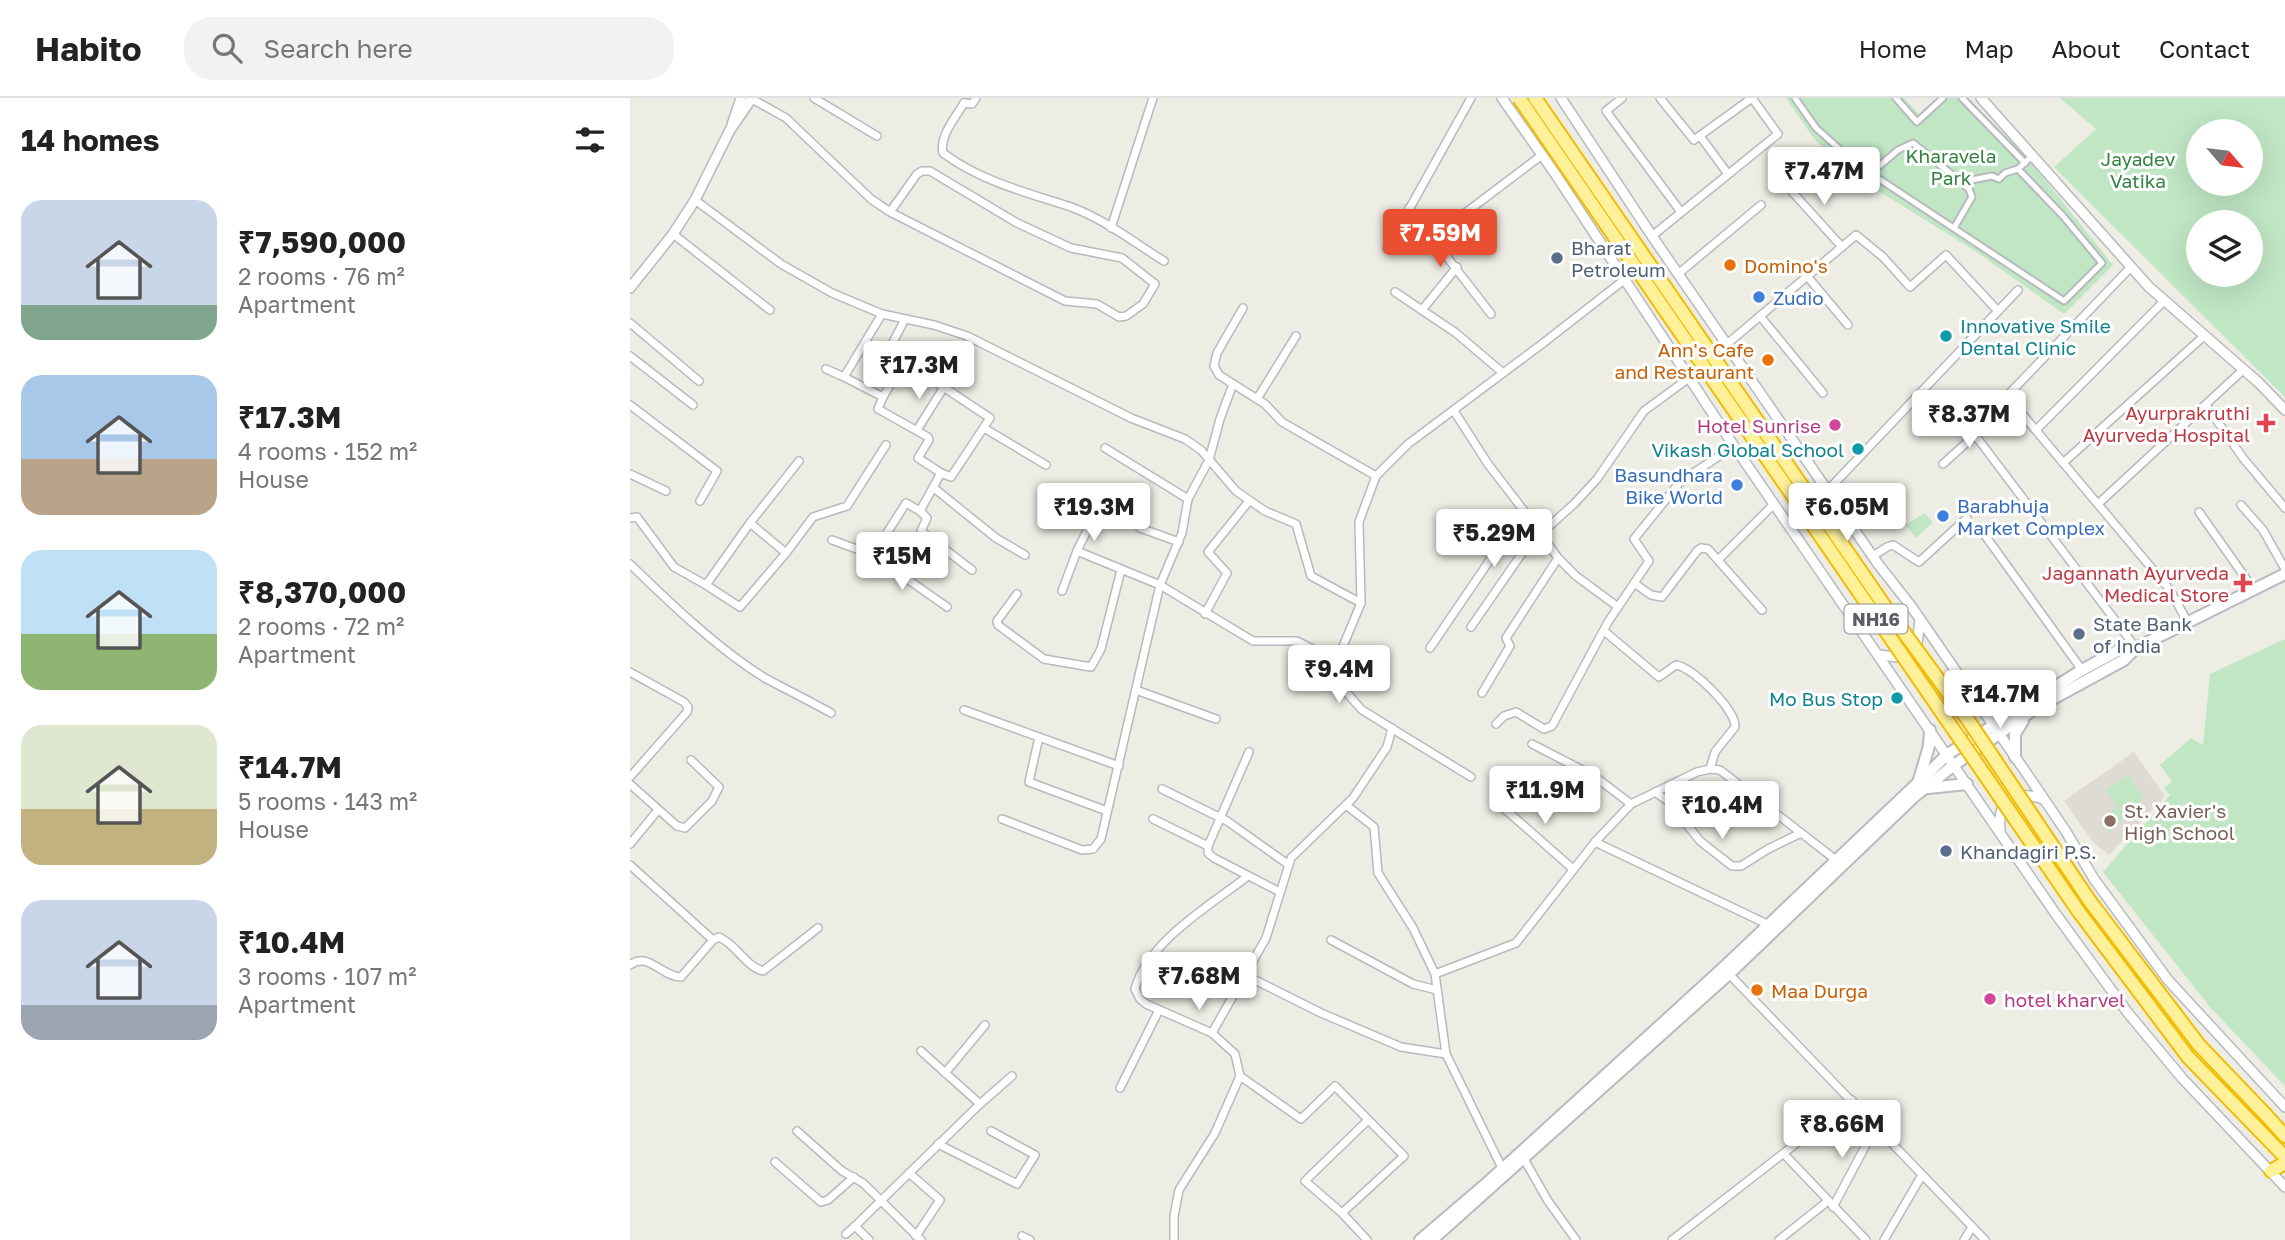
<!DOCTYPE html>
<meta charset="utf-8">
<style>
body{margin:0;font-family:"Golos Text",sans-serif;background:#f2f2f2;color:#222;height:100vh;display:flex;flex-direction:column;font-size:26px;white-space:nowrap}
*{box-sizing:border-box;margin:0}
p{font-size:23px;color:#767676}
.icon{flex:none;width:38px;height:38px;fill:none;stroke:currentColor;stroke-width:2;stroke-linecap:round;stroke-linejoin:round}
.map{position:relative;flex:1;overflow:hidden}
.panel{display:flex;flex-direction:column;background:#fff;width:630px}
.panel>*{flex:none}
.needle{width:46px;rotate:118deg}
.controls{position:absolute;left:1556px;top:21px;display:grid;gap:14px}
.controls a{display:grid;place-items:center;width:77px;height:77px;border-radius:50%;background:#fff;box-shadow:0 7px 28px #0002;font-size:35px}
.price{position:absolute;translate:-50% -60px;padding:0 16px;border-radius:7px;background:#fff;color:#222;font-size:23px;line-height:46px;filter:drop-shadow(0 2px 4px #0008)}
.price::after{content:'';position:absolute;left:50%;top:42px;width:21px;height:16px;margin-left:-10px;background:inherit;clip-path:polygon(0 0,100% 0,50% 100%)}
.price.active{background:#e94f30;color:#fff}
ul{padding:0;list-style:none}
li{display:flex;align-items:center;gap:21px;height:175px;padding:0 21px}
li span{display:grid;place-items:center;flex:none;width:196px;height:140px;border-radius:21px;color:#555}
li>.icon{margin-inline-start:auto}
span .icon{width:84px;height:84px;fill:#fffc;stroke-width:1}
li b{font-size:30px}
h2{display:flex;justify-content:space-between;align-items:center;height:84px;padding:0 21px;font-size:30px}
header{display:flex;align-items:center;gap:42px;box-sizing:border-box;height:98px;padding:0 35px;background:#fff;border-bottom:2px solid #e0e0e0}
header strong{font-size:33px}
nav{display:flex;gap:38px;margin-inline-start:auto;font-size:24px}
.search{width:490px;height:63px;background:#f2f2f2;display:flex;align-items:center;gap:18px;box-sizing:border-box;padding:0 24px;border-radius:28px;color:#767676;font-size:26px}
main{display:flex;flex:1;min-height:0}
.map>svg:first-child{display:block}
.education{fill:#dedcd2}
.green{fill:#c0e6c4;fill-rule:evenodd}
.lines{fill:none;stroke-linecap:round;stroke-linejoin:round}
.pedestrian-casing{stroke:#b6b9be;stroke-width:9}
.minor-casing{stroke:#b6b9be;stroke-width:10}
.tertiary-casing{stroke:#b6b9be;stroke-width:12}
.secondary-casing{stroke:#b7bac0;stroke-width:14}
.trunk-casing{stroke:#f1bc01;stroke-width:16}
.pedestrian{stroke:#fff;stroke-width:5}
.minor{stroke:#fff;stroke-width:7}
.tertiary{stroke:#fff;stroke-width:9}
.secondary{stroke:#fff;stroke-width:10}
.trunk{stroke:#fef19a;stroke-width:12}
.trunk-bridge-casing{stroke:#f1bc01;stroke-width:16;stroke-linecap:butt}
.trunk-bridge{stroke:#fef19a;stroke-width:12}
.service-dot{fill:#5c6f8a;stroke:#fff;stroke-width:2.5}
.food-dot{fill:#e8710a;stroke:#fff;stroke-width:2.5}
.shop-dot{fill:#3f7fe0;stroke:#fff;stroke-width:2.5}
.culture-dot{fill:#0f9aa8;stroke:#fff;stroke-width:2.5}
.health-dot{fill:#e0444e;stroke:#fff;stroke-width:2.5}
.hotel-dot{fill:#d1479c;stroke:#fff;stroke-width:2.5}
.education-dot{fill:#8d6e63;stroke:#fff;stroke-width:2.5}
.labels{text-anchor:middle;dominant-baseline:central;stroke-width:6;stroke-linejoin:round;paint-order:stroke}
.shield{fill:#fff;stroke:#8d8f92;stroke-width:2}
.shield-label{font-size:18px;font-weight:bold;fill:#5c5f64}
.park-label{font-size:19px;fill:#348340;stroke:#fff}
.service-label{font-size:19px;fill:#4e5e75;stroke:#fff;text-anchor:start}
.food-label{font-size:19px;fill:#c56008;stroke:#fff;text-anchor:start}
.shop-label{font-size:19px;fill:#366cbe;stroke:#fff;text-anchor:start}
.culture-label{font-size:19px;fill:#0d838f;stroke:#fff;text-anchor:end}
.health-label{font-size:19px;fill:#be3a42;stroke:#fff;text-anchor:end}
.hotel-label{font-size:19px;fill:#b23c85;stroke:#fff;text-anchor:end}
.education-label{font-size:19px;fill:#785e54;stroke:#fff;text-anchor:start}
</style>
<header>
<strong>Habito</strong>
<div class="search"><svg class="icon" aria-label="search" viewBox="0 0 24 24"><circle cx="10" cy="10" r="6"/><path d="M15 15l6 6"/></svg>Search here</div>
<nav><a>Home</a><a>Map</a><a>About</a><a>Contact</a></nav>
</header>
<main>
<section class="panel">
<h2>14 homes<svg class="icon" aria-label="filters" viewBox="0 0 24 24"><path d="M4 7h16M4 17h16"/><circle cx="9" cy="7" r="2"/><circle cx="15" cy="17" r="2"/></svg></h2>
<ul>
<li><span style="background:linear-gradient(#c9d6e8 75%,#7fa58c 0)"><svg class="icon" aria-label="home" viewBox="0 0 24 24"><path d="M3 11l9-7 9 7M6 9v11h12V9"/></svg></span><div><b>₹7,590,000</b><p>2 rooms · 76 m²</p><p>Apartment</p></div></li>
<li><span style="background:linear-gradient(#a9c7e8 60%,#b9a48a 0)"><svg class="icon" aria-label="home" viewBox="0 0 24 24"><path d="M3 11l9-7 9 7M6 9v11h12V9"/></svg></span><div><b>₹17.3M</b><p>4 rooms · 152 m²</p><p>House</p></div></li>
<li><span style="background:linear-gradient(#bfe0f5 60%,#8fb573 0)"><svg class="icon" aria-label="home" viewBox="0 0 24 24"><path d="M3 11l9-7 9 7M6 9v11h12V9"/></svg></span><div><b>₹8,370,000</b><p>2 rooms · 72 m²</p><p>Apartment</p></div></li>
<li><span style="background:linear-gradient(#dfe7d0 60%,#c2b280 0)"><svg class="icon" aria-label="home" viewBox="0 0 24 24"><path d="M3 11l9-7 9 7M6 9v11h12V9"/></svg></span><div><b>₹14.7M</b><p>5 rooms · 143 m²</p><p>House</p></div></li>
<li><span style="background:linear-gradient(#c9d6e8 75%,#9aa5b1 0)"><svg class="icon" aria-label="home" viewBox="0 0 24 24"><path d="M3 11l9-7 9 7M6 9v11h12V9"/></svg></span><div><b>₹10.4M</b><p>3 rooms · 107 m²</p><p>Apartment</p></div></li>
</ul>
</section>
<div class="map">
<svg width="1655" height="1142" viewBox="0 0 1655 1142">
<rect width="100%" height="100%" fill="#eeede4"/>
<!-- education -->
<path class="education" d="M 1504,654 L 1535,698 L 1479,757 L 1463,744 L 1434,703 Z"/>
<!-- green -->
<g class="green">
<path d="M 1156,0 L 1274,0 L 1290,17 L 1307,0 L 1338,0 L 1396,58 L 1483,167 L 1434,216 L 1348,155 L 1231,82 L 1184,41 Z"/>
<path d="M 1430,0 L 1655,0 L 1655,299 L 1424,69 L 1466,31 ZM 1620,33 L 1620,86 L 1568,86 L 1568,33 ZM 1620,124 L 1620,177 L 1568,177 L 1568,124 Z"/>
<path d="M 1295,415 L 1303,424 L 1286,440 L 1275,427 Z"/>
<path d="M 1655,541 L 1655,988 L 1580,909 L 1473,774 L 1540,697 L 1534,690 L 1542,684 L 1530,667 L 1561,640 L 1573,647 L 1580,576 Z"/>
<path d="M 1498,677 L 1513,700 L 1479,735 L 1470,724 L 1487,709 L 1476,692 Z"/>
</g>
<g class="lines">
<defs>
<g id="pedestrian">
<path d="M 1165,0 L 1186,30 L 1225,65 L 1434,203 L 1472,165 L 1433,118 L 1388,71 L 1403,57"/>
<path d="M 1266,0 L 1287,24 L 1313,0"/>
<path d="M 1332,0 L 1395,65"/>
<path d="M 1241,75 L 1268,52 L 1283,45 L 1331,84"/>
<path d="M 1324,130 L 1342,99 L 1339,91 L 1331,84 L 1362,78 L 1369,81 L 1375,75 L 1388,71"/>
</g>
<g id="minor">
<path d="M 184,0 L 247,38"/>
<path d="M 992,0 L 976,13 L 1051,114"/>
<path d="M 1030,0 L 1064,42 L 1122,0"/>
<path d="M 122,1 L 156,20 L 241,101 L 260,114 L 435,203 L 467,206 L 489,219 L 496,218 L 513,206 L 525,186 L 492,160 L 441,150 L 387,125 L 300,73 L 292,73 L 287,76 L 260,114"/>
<path d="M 334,5 C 326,19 309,38 313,55 C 352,84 396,94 441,109 C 474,121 505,145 534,163"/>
<path d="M 334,5 L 342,6 L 346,0"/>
<path d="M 1070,38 L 1098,76"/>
<path d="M 1156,87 L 1212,149"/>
<path d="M 65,102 L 151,166 L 202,195 L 252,216 L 304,227 L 337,238 L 501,320 L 555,341 L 571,352 L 606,393 L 635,413 L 666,426 L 681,478 L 731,505"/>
<path d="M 779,110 L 861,216"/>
<path d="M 818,128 L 912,57"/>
<path d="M 481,130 L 523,0"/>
<path d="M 43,136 L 140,212"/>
<path d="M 1022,138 L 1148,36 L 1122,0"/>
<path d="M 757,151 L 841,0"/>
<path d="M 1501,169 L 1377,298 L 1345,337 L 1506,550"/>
<path d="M 1048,176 L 1131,107"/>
<path d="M 1177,178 L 1218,227"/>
<path d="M 765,194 L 826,235 L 873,275"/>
<path d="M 613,210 L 587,255 L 584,268 L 589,277 L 635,306 L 652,324 L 746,378"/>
<path d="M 792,212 L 827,169"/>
<path d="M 1130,218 L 1193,295"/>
<path d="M 275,221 L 261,248 L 261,254 L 360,320 L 321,379 L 311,375"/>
<path d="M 0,225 L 69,283"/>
<path d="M 1097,246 L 1226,137 L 1253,159 L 1280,189 L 1316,157 L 1368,213"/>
<path d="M 0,258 L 63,307"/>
<path d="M 196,271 L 214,279"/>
<path d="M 1377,298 L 1540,492 L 1558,525"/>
<path d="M 253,299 L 274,263"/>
<path d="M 627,301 L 666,238"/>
<path d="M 0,307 L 87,373 L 70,403"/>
<path d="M 1576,307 L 1613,360 L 1655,410"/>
<path d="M 824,313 L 858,366 L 898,418"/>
<path d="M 354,330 L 416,367"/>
<path d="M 287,332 L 314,289"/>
<path d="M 1406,332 L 1534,203"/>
<path d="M 475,350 L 558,401"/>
<path d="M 1433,365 L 1574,238"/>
<path d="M 1313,366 L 1345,337"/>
<path d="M 0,376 L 36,393"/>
<path d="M 304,390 L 366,440 L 395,457"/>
<path d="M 1199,391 L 1388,192"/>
<path d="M 1468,406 L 1613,272"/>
<path d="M 1611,407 L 1633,432 L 1655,471"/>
<path d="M 290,413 L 297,420 L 291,433 L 342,472"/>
<path d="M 1569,414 L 1624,492"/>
<path d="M 0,420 L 7,419 L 44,469 L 76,487 L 120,425 L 156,455 L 183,419 L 217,408 L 256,347"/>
<path d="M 120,425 L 169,363"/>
<path d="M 510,430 L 549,444"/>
<path d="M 1354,436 L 1452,572"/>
<path d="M 202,442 L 243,457 L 276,405 L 290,413 L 311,375 L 288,360 L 299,342 L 298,339 L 248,311 L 253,299 L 214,279 L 252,216"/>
<path d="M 447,453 L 470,406"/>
<path d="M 243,457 L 317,509"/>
<path d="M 1243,458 L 1257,449 L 1263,447 L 1289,464 L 1337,420"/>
<path d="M 1089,461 L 1144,406"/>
<path d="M 0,466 C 38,503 89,552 135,580 C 157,592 180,603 201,615"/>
<path d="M 1004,485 L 1021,497 L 1032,499 L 1067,453 L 1071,450 L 1078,451 L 1132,512"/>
<path d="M 76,487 L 110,509 L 156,455"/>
<path d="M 432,493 L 447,453 L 530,487 L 552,435 L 558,401 L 579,362 L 590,321 L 603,286"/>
<path d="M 387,496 L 367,523 L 368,527 L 414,561 L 461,569 L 471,551 L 491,472"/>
<path d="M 575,516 L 597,475 L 578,454 L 619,403"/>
<path d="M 841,529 L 897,448 L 944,406 L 967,381 L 1014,313 L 1059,280"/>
<path d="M 974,533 L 1029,579 L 1046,567 C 1063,569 1106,612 1105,629 L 1085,654 L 1080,671"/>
<path d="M 800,550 L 883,428 L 898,418 L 928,460 L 946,478 L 988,509"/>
<path d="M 0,574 L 54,604 L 58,609 L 57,614 L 0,679"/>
<path d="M 506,592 L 586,621"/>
<path d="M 852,595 L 880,548 L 876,540 L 928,460"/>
<path d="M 334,612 L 489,668"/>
<path d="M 866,626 L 874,618 L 886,614 L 914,631 L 922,628 L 978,524 L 1019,463 L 1004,441 L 1050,384 L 1104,348"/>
<path d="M 409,639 L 399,684 L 477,713"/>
<path d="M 902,646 L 964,678 L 1001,706"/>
<path d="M 619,654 L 578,748 L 578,755 L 584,760 L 650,794"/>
<path d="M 841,679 L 732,612 L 701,577 L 731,505 L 729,424 L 746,378 L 778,346 L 912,246 L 994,182"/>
<path d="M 0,686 L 47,728 L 55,730 L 82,703 L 89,689 L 61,662"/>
<path d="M 532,691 L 597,723 L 659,767"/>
<path d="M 1025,694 L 1039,704 L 1070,743 L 1102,768 L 1111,768 L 1138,751 L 1171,735"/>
<path d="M 869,706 L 943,771"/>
<path d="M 716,707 L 744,729 L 748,775 L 783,830 L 805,876 L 816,956"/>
<path d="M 372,721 L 452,752 L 463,751 L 471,741 L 530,487 L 623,543 L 667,543 L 707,564"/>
<path d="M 523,721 L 578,748"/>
<path d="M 965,744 L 1139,827"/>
<path d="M 0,746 L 28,712"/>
<path d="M 0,767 L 83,842"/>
<path d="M 701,842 L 783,886 L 807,892"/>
<path d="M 0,867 C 18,853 32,879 51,879 L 83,842 L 89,839 C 106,846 115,868 133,873 L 188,830"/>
<path d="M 805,876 L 886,845 L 965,744 L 1001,706 L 1067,674 L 1080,671 L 1090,672 L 1206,762"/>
<path d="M 1099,876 L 1355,1142"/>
<path d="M 615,877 L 691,915 L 771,949 L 816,956 L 872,1070"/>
<path d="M 582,935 L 516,906 L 510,901 L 505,891 C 517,844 582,806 618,778"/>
<path d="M 315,975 L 355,927"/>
<path d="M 610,978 L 671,1021 L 705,988 L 774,1058 L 712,1115 L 737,1142"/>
<path d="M 490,990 L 529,912"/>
<path d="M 350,1006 L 382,978"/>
<path d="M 167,1033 L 212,1073 L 233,1085 L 291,1142"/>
<path d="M 308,1046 L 387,1086 L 405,1057 L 361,1033"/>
<path d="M 1154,1056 L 1236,1142"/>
<path d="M 894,1061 L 918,1103 L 946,1142"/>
<path d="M 145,1064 L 191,1104 L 198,1102 L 224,1079"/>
<path d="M 279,1075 L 310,1102 L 286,1138"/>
<path d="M 1203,1109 L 1246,1028"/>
<path d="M 712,1115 L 675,1083 L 738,1022"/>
<path d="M 216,1136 L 225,1128"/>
<path d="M 392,1138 L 400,1142"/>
<path d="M 239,1142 L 225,1128 L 350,1006 L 291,953"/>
<path d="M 544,1142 L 544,1118 L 549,1092 L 585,1035 L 610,978 L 605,956 L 582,935 L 636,840 L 661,760 L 723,700 L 757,649 L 762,630"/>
<path d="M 1042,1142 L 1222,1002"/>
<path d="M 1149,1142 L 1198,1103"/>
<path d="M 1254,1142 L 1292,1077"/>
<path d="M 1334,1142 L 1342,1129"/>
</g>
<g id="tertiary">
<path d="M 872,0 L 926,77 L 1104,348 L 1425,815 L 1498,915 L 1552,980 L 1655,1089"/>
<path d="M 931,0 L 1022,138 L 1248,466 L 1281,508 L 1397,676 L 1435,732 L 1464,781 L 1538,882 L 1655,1009"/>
<path d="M 1351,0 L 1519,189 L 1629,285 L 1655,312"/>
<path d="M 102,27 L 111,0"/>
<path d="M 0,190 L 43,136 L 65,102 L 100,32 L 122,0"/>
<path d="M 1248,557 L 1268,559 L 1281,555 L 1287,546 L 1290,522"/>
<path d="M 1370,733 C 1367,700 1385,692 1413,701"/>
</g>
<g id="secondary">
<path d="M 1345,602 L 1373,610 L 1390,607"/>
<path d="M 1385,659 L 1385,636 L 1393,623"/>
<path d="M 1289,682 L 1299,648 L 1300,632"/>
<path d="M 1298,690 L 1337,686"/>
<path d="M 790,1142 L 858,1084 L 1093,870 L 1318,656 L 1452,572 L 1491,551 L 1506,550"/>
<path d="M 802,1142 L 1099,876 L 1285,698 L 1324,667 L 1406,610 L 1494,562 L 1506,550 L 1655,476"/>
</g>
<g id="trunk">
<path d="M 1636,1017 L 1655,1038"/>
<path d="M 1624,1027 L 1655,1059"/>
<path d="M 1641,1073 L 1655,1065"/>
</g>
</defs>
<!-- pedestrian casing -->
<use href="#pedestrian" class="pedestrian-casing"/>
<!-- minor casing -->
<use href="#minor" class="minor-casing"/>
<!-- tertiary casing -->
<use href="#tertiary" class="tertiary-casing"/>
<!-- secondary casing -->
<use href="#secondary" class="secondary-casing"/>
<!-- trunk casing -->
<use href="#trunk" class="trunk-casing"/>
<!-- pedestrian -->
<use href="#pedestrian" class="pedestrian"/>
<!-- minor -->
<use href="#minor" class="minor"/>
<!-- tertiary -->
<use href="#tertiary" class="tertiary"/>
<!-- secondary -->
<use href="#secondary" class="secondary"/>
<!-- trunk -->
<use href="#trunk" class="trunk"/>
<defs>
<g id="trunk-bridge">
<path d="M 889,0 L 1449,814 L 1558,959 L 1624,1027"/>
<path d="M 905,0 L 1254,507 L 1338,622 L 1459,802 L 1569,947 L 1636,1017"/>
</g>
</defs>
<!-- trunk-bridge casing -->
<use href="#trunk-bridge" class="trunk-bridge-casing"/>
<!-- trunk-bridge -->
<use href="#trunk-bridge" class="trunk-bridge"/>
</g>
<!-- markers -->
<g class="service-dot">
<circle cx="927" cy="160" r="7"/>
<circle cx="1449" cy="536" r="7"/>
<circle cx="1316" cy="753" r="7"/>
</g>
<g class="food-dot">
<circle cx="1100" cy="167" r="7"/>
<circle cx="1138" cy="262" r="7"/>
<circle cx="1127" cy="892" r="7"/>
</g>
<g class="shop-dot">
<circle cx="1129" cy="199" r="7"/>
<circle cx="1107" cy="387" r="7"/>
<circle cx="1313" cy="418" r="7"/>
</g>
<g class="culture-dot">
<circle cx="1316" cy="238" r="7"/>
<circle cx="1228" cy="351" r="7"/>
<circle cx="1267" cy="600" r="7"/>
</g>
<g class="health-dot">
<path d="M1632.5 314.5h7v7h7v7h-7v7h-7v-7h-7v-7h7z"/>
<path d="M1609.5 474.5h7v7h7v7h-7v7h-7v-7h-7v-7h7z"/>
</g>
<g class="hotel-dot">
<circle cx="1205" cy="327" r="7"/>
<circle cx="1360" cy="901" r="7"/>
</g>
<circle class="education-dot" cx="1480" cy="723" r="7"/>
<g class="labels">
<!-- shield labels -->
<rect class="shield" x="1214.5" y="506.5" width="63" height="29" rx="5"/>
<g class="shield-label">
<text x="1246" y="521">NH16</text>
</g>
<!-- park labels -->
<g class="park-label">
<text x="1321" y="57">Kharavela<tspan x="1321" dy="22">Park</tspan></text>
<text x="1508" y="60">Jayadev<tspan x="1508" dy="22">Vatika</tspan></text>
</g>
<!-- service labels -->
<g class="service-label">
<text x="941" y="149">Bharat<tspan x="941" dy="22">Petroleum</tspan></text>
<text x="1463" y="525">State Bank<tspan x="1463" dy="22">of India</tspan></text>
<text x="1330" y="753">Khandagiri P.S.</text>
</g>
<!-- food labels -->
<g class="food-label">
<text x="1114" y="167">Domino's</text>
<text x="1124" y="251" text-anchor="end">Ann's Cafe<tspan x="1124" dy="22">and Restaurant</tspan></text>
<text x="1141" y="892">Maa Durga</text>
</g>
<!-- shop labels -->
<g class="shop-label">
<text x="1143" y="199">Zudio</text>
<text x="1093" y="376" text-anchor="end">Basundhara<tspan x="1093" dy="22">Bike World</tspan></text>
<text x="1327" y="407">Barabhuja<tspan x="1327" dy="22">Market Complex</tspan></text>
</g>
<!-- culture labels -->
<g class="culture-label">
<text x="1330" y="227" text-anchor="start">Innovative Smile<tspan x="1330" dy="22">Dental Clinic</tspan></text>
<text x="1214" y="351">Vikash Global School</text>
<text x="1253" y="600">Mo Bus Stop</text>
</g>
<!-- health labels -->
<g class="health-label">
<text x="1620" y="314">Ayurprakruthi<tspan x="1620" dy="22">Ayurveda Hospital</tspan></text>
<text x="1599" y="474">Jagannath Ayurveda<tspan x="1599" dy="22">Medical Store</tspan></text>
</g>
<!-- hotel labels -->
<g class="hotel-label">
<text x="1191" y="327">Hotel Sunrise</text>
<text x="1374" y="901" text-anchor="start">hotel kharvel</text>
</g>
<!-- education labels -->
<g class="education-label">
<text x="1494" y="712">St. Xavier's<tspan x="1494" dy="22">High School</tspan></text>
</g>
</g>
</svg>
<div class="controls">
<a><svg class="needle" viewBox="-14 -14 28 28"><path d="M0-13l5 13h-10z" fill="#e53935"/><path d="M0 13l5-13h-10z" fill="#767676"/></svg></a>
<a><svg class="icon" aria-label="layers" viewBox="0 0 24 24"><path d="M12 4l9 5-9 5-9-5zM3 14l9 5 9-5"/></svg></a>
</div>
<b class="price" style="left:1194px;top:109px">₹7.47M</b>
<b class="price active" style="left:810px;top:171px">₹7.59M</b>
<b class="price" style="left:289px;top:303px">₹17.3M</b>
<b class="price" style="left:1339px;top:352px">₹8.37M</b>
<b class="price" style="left:464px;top:445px">₹19.3M</b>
<b class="price" style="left:1217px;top:445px">₹6.05M</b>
<b class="price" style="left:864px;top:471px">₹5.29M</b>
<b class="price" style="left:272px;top:494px">₹15M</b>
<b class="price" style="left:709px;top:607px">₹9.4M</b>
<b class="price" style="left:1370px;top:632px">₹14.7M</b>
<b class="price" style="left:915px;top:728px">₹11.9M</b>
<b class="price" style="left:1092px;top:743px">₹10.4M</b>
<b class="price" style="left:569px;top:914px">₹7.68M</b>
<b class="price" style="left:1212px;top:1062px">₹8.66M</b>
</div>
</main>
